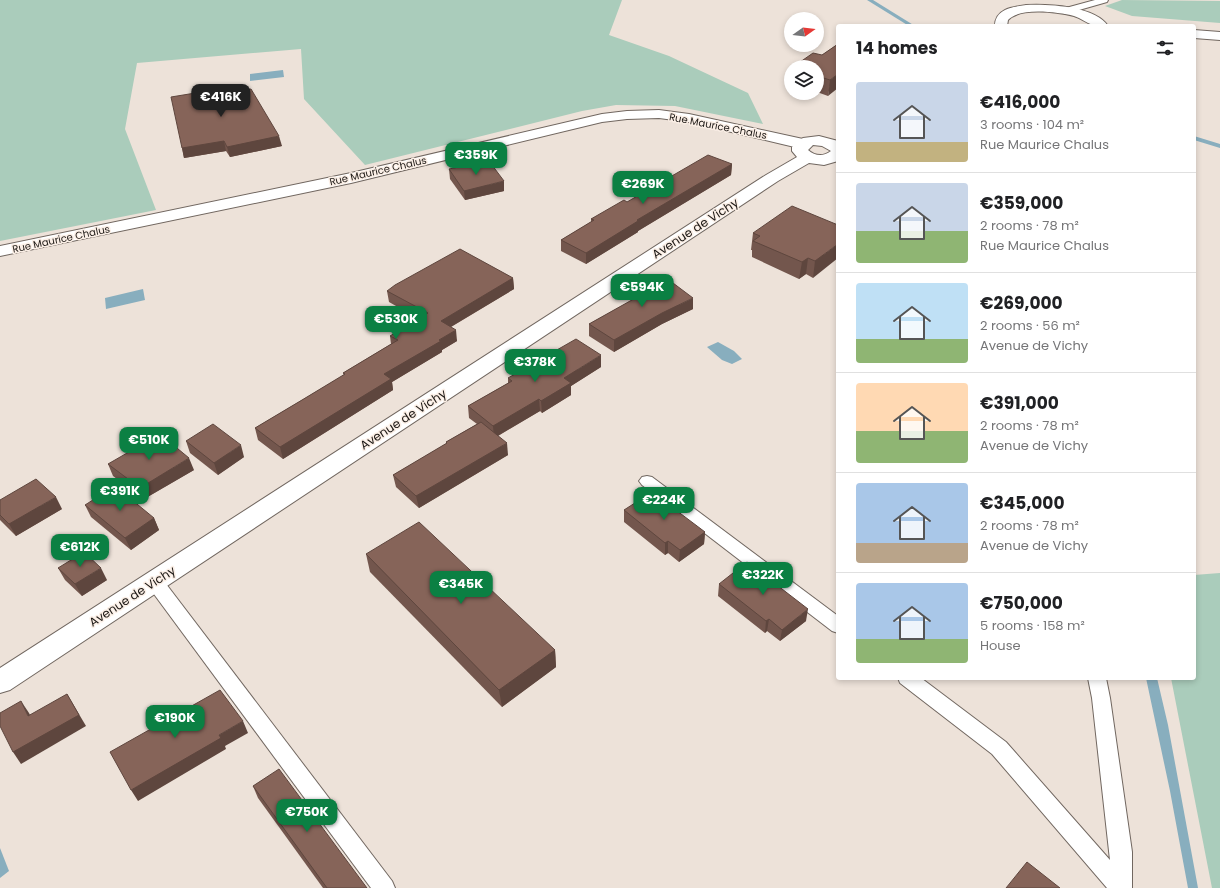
<!DOCTYPE html>
<meta charset="utf-8">
<style>
body{margin:0;font-family:Poppins,sans-serif;background:#f2f2f2;color:#202124;height:100vh;display:flex;flex-direction:column;font-size:15px;white-space:nowrap}
*{box-sizing:border-box;margin:0}
p{font-size:13px;color:#757577}
.icon{flex:none;width:22px;height:22px;fill:none;stroke:currentColor;stroke-width:2;stroke-linecap:round;stroke-linejoin:round}
.map{position:relative;flex:1;overflow:hidden}
.details{position:absolute;left:836px;top:24px;width:360px;height:656px;display:flex;flex-direction:column;background:#fff;border-radius:4px;box-shadow:0 2px 6px #0003}
.details>*{flex:none}
.needle{width:26px;rotate:76deg}
.controls{position:absolute;left:784px;top:12px;display:grid;gap:8px}
.controls a{display:grid;place-items:center;width:40px;height:40px;border-radius:50%;background:#fff;box-shadow:0 2px 6px #0003;font-size:20px}
.price{position:absolute;translate:-50% -34px;padding:0 9px;border-radius:8px;background:#0b8043;color:#fff;font-size:13px;line-height:26px;filter:drop-shadow(0 1px 2px #0008)}
.price::after{content:'';position:absolute;left:50%;top:24px;width:12px;height:9px;margin-left:-6px;background:inherit;clip-path:polygon(0 0,100% 0,50% 100%)}
.price.current{background:#222;color:#fff}
ul{padding:0;list-style:none}
li{display:flex;align-items:center;gap:12px;height:100px;padding:0 20px}
li+li{border-top:1px solid #e0e0e0}
li span{display:grid;place-items:center;flex:none;width:112px;height:80px;border-radius:4px;color:#555}
li>.icon{margin-inline-start:auto}
span .icon{width:48px;height:48px;fill:#fffc;stroke-width:1}
li b{font-size:17px}
h2{display:flex;justify-content:space-between;align-items:center;height:48px;padding:0 20px;font-size:17px}
.map>svg:first-child{display:block}
.green{fill:#acb}
.water{fill:#88aebe}
.lines{fill:none;stroke-linecap:round;stroke-linejoin:round}
.stream{fill:#88aebe;fill-rule:evenodd}
.service-casing{stroke:#716760;stroke-width:2}
.tertiary-casing{stroke:#716760;stroke-width:2}
.primary-casing{stroke:#716760;stroke-width:2}
.service{fill:#fff;fill-rule:evenodd}
.tertiary{fill:#fff;fill-rule:evenodd}
.primary{fill:#fff;fill-rule:evenodd}
.wall{fill:#73564d}
.shaded-wall{fill:#5e463e}
.building{fill:#866459;stroke:#5e463e}
.labels{text-anchor:middle;dominant-baseline:central;stroke-width:3;stroke-linejoin:round;paint-order:stroke}
.far-street-label{font-size:10px;fill:#1a1613;stroke:#fbefe6}
.street-label{font-size:12px;fill:#1a1613;stroke:#fbefe6}
</style>
<div class="map">
<svg width="1220" height="888" viewBox="0 0 1220 888">
<rect width="100%" height="100%" fill="#ede2d9"/>
<!-- green -->
<g class="green">
<path d="M 0,0 L 622,0 L 609,35 L 669,56 L 748,93 L 763,124 L 675,106 L 616,105 L 582,111 L 365,165 L 304,99 L 301,49 L 137,63 L 125,129 L 156,210 L 0,241 Z"/>
<path d="M 1122,0 L 1220,1 L 1220,23 L 1132,16 L 1105,6 Z"/>
<path d="M 1220,573 L 1220,888 L 1212,888 L 1171,678 L 1194,678 L 1194,575 Z"/>
</g>
<!-- water -->
<g class="water">
<path d="M 867,0 L 873,0 L 915,26 L 909,26 Z"/>
<path d="M 283,70 L 284,77 L 250,81 L 250,74 Z"/>
<path d="M 143,289 L 145,300 L 106,309 L 105,298 Z"/>
<path d="M 718,342 L 734,351 L 742,359 L 732,364 L 722,360 L 707,347 Z"/>
<path d="M 1146,678 L 1157,678 L 1168,725 L 1198,888 L 1188,888 L 1170,791 Z"/>
<path d="M 0,848 L 9,871 L 0,878 Z"/>
</g>
<g class="lines">
<!-- stream -->
<path class="stream" d="M 1194,136 L 1220,144 L 1220,148 L 1194,140 Z"/>
<defs>
<g id="service">
<path d="M 1095,0 L 1108,0 L 1107,2 L 1065,14 L 1061,11 L 1062,9 Z"/>
<path d="M 647,476 L 652,477 L 838,616 L 838,633 L 832,631 L 642,485 L 639,481 L 642,477 Z"/>
<path d="M 154,574 L 160,576 L 392,881 L 395,888 L 371,888 L 148,586 L 145,581 L 148,576 Z"/>
<path d="M 898,678 L 921,678 L 1006,742 L 1110,860 L 1092,698 L 1088,678 L 1106,678 L 1110,698 L 1132,852 L 1132,888 L 1107,888 L 992,754 L 900,683 Z"/>
</g>
<path id="tertiary" d="M 659,110 L 689,114 L 803,139 L 808,141 L 811,144 L 808,147 L 803,149 L 689,122 L 659,118 L 627,119 L 602,122 L 351,183 L 0,256 L 0,246 L 351,173 L 602,114 L 627,111 Z"/>
<g id="primary">
<path d="M 1026,5 C 1048,4 1095,6 1108,26 C 1104,26 1097,27 1093,25 C 1086,23 1081,18 1074,16 C 1057,12 1020,7 1008,20 L 1007,26 L 995,26 C 995,9 1012,7 1026,5 Z"/>
<path d="M 1194,30 L 1220,32 L 1220,40 L 1194,38 Z"/>
<path d="M 819,136 L 838,141 L 838,161 L 824,165 L 809,163 L 778,181 L 10,690 L 0,693 L 0,668 L 766,175 L 797,157 L 792,151 L 792,147 L 798,141 L 803,138 ZM 813,145 L 822,146 L 831,151 C 823,157 815,156 808,150 Z"/>
</g>
</defs>
<!-- service casing -->
<use href="#service" class="service-casing"/>
<!-- tertiary casing -->
<use href="#tertiary" class="tertiary-casing"/>
<!-- primary casing -->
<use href="#primary" class="primary-casing"/>
<!-- service -->
<use href="#service" class="service"/>
<!-- tertiary -->
<use href="#tertiary" class="tertiary"/>
<!-- primary -->
<use href="#primary" class="primary"/>
</g>
<!-- wall -->
<g class="wall">
<path d="M 838,44 L 828,96 L 817,92 L 817,67 L 822,55 Z"/>
<path d="M 791,70 L 791,84 L 789,84 Z"/>
<path d="M 234,92 L 282,146 L 230,157 L 226,151 L 184,158 L 182,148 Z"/>
<path d="M 732,164 L 731,175 L 638,231 L 638,232 L 586,264 L 561,251 L 561,240 L 591,222 L 591,219 L 627,202 Z"/>
<path d="M 449,169 L 504,191 L 465,200 L 450,179 Z"/>
<path d="M 838,225 L 813,278 L 806,274 L 799,279 L 752,257 L 752,250 L 751,250 L 753,233 Z"/>
<path d="M 513,278 L 514,289 L 451,327 L 457,341 L 442,350 L 442,352 L 392,382 L 393,390 L 283,459 L 258,440 L 255,428 L 302,400 L 344,375 L 343,373 L 391,344 L 390,336 L 419,319 L 389,302 L 387,291 Z"/>
<path d="M 634,292 L 693,309 L 662,324 L 614,352 L 589,336 L 589,324 L 634,299 Z"/>
<path d="M 601,367 L 571,386 L 571,395 L 542,413 L 540,411 L 498,436 L 508,455 L 419,508 L 396,487 L 393,475 L 446,444 L 446,442 L 477,424 L 469,418 L 468,406 L 508,383 L 508,378 Z"/>
<path d="M 186,441 L 244,457 L 218,475 L 190,453 Z"/>
<path d="M 108,464 L 194,470 L 144,499 L 113,476 Z"/>
<path d="M 0,500 L 62,509 L 16,536 L 0,520 Z"/>
<path d="M 85,505 L 154,518 L 159,530 L 131,550 L 91,517 Z"/>
<path d="M 624,510 L 705,532 L 704,544 L 679,562 L 668,553 L 665,555 L 624,522 Z"/>
<path d="M 366,554 L 555,650 L 556,667 L 502,707 L 370,572 Z"/>
<path d="M 58,568 L 107,580 L 82,596 L 65,580 Z"/>
<path d="M 719,584 L 806,621 L 780,641 L 767,631 L 765,633 L 718,596 Z"/>
<path d="M 253,786 L 367,888 L 323,888 L 258,798 Z"/>
</g>
<!-- shaded-wall -->
<g class="shaded-wall">
<path d="M 838,74 L 838,88 L 828,96 L 830,80 Z"/>
<path d="M 279,136 L 282,146 L 230,157 L 227,147 Z"/>
<path d="M 224,141 L 226,151 L 184,158 L 182,148 Z"/>
<path d="M 732,164 L 731,175 L 638,231 L 638,232 L 586,264 L 586,253 L 637,220 Z"/>
<path d="M 504,181 L 504,191 L 465,200 L 464,191 Z"/>
<path d="M 838,244 L 838,258 L 813,278 L 815,261 Z"/>
<path d="M 808,258 L 806,274 L 799,279 L 802,262 Z"/>
<path d="M 513,278 L 514,289 L 442,332 L 441,321 Z"/>
<path d="M 693,298 L 693,309 L 662,324 L 614,352 L 614,340 L 662,313 Z"/>
<path d="M 456,330 L 457,341 L 442,350 L 442,352 L 392,382 L 393,390 L 283,459 L 280,447 L 384,374 Z"/>
<path d="M 601,355 L 601,367 L 571,386 L 571,395 L 542,413 L 541,401 L 564,378 Z"/>
<path d="M 539,399 L 540,411 L 494,438 L 493,426 Z"/>
<path d="M 507,443 L 508,455 L 419,508 L 416,496 Z"/>
<path d="M 241,445 L 244,457 L 218,475 L 214,463 Z"/>
<path d="M 189,458 L 194,470 L 144,499 L 140,488 Z"/>
<path d="M 56,497 L 62,509 L 16,536 L 9,524 Z"/>
<path d="M 154,518 L 159,530 L 131,550 L 125,538 Z"/>
<path d="M 705,532 L 704,544 L 679,562 L 680,550 Z"/>
<path d="M 668,541 L 668,553 L 665,555 L 665,543 Z"/>
<path d="M 101,568 L 107,580 L 82,596 L 75,584 Z"/>
<path d="M 808,609 L 806,621 L 780,641 L 782,630 Z"/>
<path d="M 769,619 L 767,631 L 765,633 L 766,621 Z"/>
<path d="M 555,650 L 556,667 L 502,707 L 499,690 Z"/>
<path d="M 67,694 L 86,726 L 21,764 L 13,752 Z"/>
<path d="M 21,701 L 29,713 L 36,727 L 28,716 Z"/>
<path d="M 243,721 L 248,733 L 225,746 L 226,749 L 138,801 L 131,790 L 219,735 Z"/>
</g>
<!-- building -->
<g class="building">
<path d="M 838,44 L 838,74 L 830,80 L 817,76 L 817,67 L 793,67 L 813,53 L 822,55 Z"/>
<path d="M 232,87 L 234,92 L 251,89 L 279,136 L 227,147 L 224,141 L 182,148 L 171,97 Z"/>
<path d="M 708,155 L 732,164 L 637,220 L 638,221 L 586,253 L 561,240 L 594,220 L 591,219 L 624,200 L 627,202 Z"/>
<path d="M 489,161 L 504,181 L 464,191 L 449,169 Z"/>
<path d="M 792,206 L 838,225 L 838,244 L 815,261 L 808,258 L 802,262 L 753,241 L 760,236 L 753,233 Z"/>
<path d="M 460,249 L 513,278 L 441,321 L 456,330 L 439,340 L 441,341 L 384,374 L 391,379 L 280,447 L 255,428 L 302,400 L 345,374 L 343,373 L 398,340 L 390,336 L 428,313 L 387,291 L 395,285 Z"/>
<path d="M 665,277 L 693,298 L 662,313 L 614,340 L 589,324 L 639,296 L 634,292 Z"/>
<path d="M 576,339 L 601,355 L 564,378 L 571,383 L 541,401 L 539,399 L 493,426 L 468,406 L 512,381 L 508,378 Z"/>
<path d="M 481,422 L 507,443 L 416,496 L 393,475 L 447,443 L 446,442 Z"/>
<path d="M 213,424 L 241,445 L 214,463 L 186,441 Z"/>
<path d="M 160,434 L 189,458 L 140,488 L 108,464 Z"/>
<path d="M 36,479 L 56,497 L 9,524 L 0,515 L 0,500 Z"/>
<path d="M 115,486 L 154,518 L 125,538 L 85,505 Z"/>
<path d="M 652,492 L 705,532 L 680,550 L 668,541 L 665,543 L 624,510 Z"/>
<path d="M 419,522 L 555,650 L 499,690 L 366,554 Z"/>
<path d="M 84,552 L 101,568 L 75,584 L 58,568 Z"/>
<path d="M 747,562 L 808,609 L 782,630 L 769,619 L 766,621 L 719,584 Z"/>
<path d="M 220,690 L 243,721 L 219,735 L 221,738 L 131,790 L 110,752 Z"/>
<path d="M 67,694 L 79,715 L 13,752 L 0,726 L 0,713 L 21,701 L 28,716 Z"/>
<path d="M 279,769 L 367,888 L 327,888 L 253,786 Z"/>
<path d="M 1027,862 L 1060,888 L 1006,888 Z"/>
</g>
<g class="labels">
<!-- far-street labels -->
<g class="far-street-label">
<text transform="translate(718 126) rotate(11)">Rue Maurice Chalus</text>
<text transform="translate(378 171) rotate(-13)">Rue Maurice Chalus</text>
<text transform="translate(61 239) rotate(-12)">Rue Maurice Chalus</text>
</g>
<!-- street labels -->
<g class="street-label">
<text transform="translate(695 228) rotate(-33)">Avenue de Vichy</text>
<text transform="translate(403 419) rotate(-33)">Avenue de Vichy</text>
<text transform="translate(132 596) rotate(-33)">Avenue de Vichy</text>
</g>
</g>
</svg>
<div class="controls">
<a><svg class="needle" viewBox="-14 -14 28 28"><path d="M0-13l5 13h-10z" fill="#e53935"/><path d="M0 13l5-13h-10z" fill="#757577"/></svg></a>
<a><svg class="icon" aria-label="layers" viewBox="0 0 24 24"><path d="M12 4l9 5-9 5-9-5zM3 14l9 5 9-5"/></svg></a>
</div>
<b class="price current" style="left:221px;top:118px">€416K</b>
<b class="price" style="left:476px;top:176px">€359K</b>
<b class="price" style="left:643px;top:205px">€269K</b>
<b class="price" style="left:642px;top:308px">€594K</b>
<b class="price" style="left:396px;top:340px">€530K</b>
<b class="price" style="left:535px;top:383px">€378K</b>
<b class="price" style="left:149px;top:461px">€510K</b>
<b class="price" style="left:120px;top:512px">€391K</b>
<b class="price" style="left:664px;top:521px">€224K</b>
<b class="price" style="left:80px;top:568px">€612K</b>
<b class="price" style="left:763px;top:596px">€322K</b>
<b class="price" style="left:461px;top:605px">€345K</b>
<b class="price" style="left:175px;top:739px">€190K</b>
<b class="price" style="left:307px;top:833px">€750K</b>
<section class="details">
<h2>14 homes<svg class="icon" aria-label="filters" viewBox="0 0 24 24"><path d="M4 7h16M4 17h16"/><circle cx="9" cy="7" r="2"/><circle cx="15" cy="17" r="2"/></svg></h2>
<ul>
<li><span style="background:linear-gradient(#c9d6e8 75%,#c2b280 0)"><svg class="icon" aria-label="home" viewBox="0 0 24 24"><path d="M3 11l9-7 9 7M6 9v11h12V9"/></svg></span><div><b>€416,000</b><p>3 rooms · 104 m²</p><p>Rue Maurice Chalus</p></div></li>
<li><span style="background:linear-gradient(#c9d6e8 60%,#8fb573 0)"><svg class="icon" aria-label="home" viewBox="0 0 24 24"><path d="M3 11l9-7 9 7M6 9v11h12V9"/></svg></span><div><b>€359,000</b><p>2 rooms · 78 m²</p><p>Rue Maurice Chalus</p></div></li>
<li><span style="background:linear-gradient(#bfe0f5 70%,#8fb573 0)"><svg class="icon" aria-label="home" viewBox="0 0 24 24"><path d="M3 11l9-7 9 7M6 9v11h12V9"/></svg></span><div><b>€269,000</b><p>2 rooms · 56 m²</p><p>Avenue de Vichy</p></div></li>
<li><span style="background:linear-gradient(#ffd9b3 60%,#8fb573 0)"><svg class="icon" aria-label="home" viewBox="0 0 24 24"><path d="M3 11l9-7 9 7M6 9v11h12V9"/></svg></span><div><b>€391,000</b><p>2 rooms · 78 m²</p><p>Avenue de Vichy</p></div></li>
<li><span style="background:linear-gradient(#a9c7e8 75%,#b9a48a 0)"><svg class="icon" aria-label="home" viewBox="0 0 24 24"><path d="M3 11l9-7 9 7M6 9v11h12V9"/></svg></span><div><b>€345,000</b><p>2 rooms · 78 m²</p><p>Avenue de Vichy</p></div></li>
<li><span style="background:linear-gradient(#a9c7e8 70%,#8fb573 0)"><svg class="icon" aria-label="home" viewBox="0 0 24 24"><path d="M3 11l9-7 9 7M6 9v11h12V9"/></svg></span><div><b>€750,000</b><p>5 rooms · 158 m²</p><p>House</p></div></li>
</ul>
</section>
</div>
